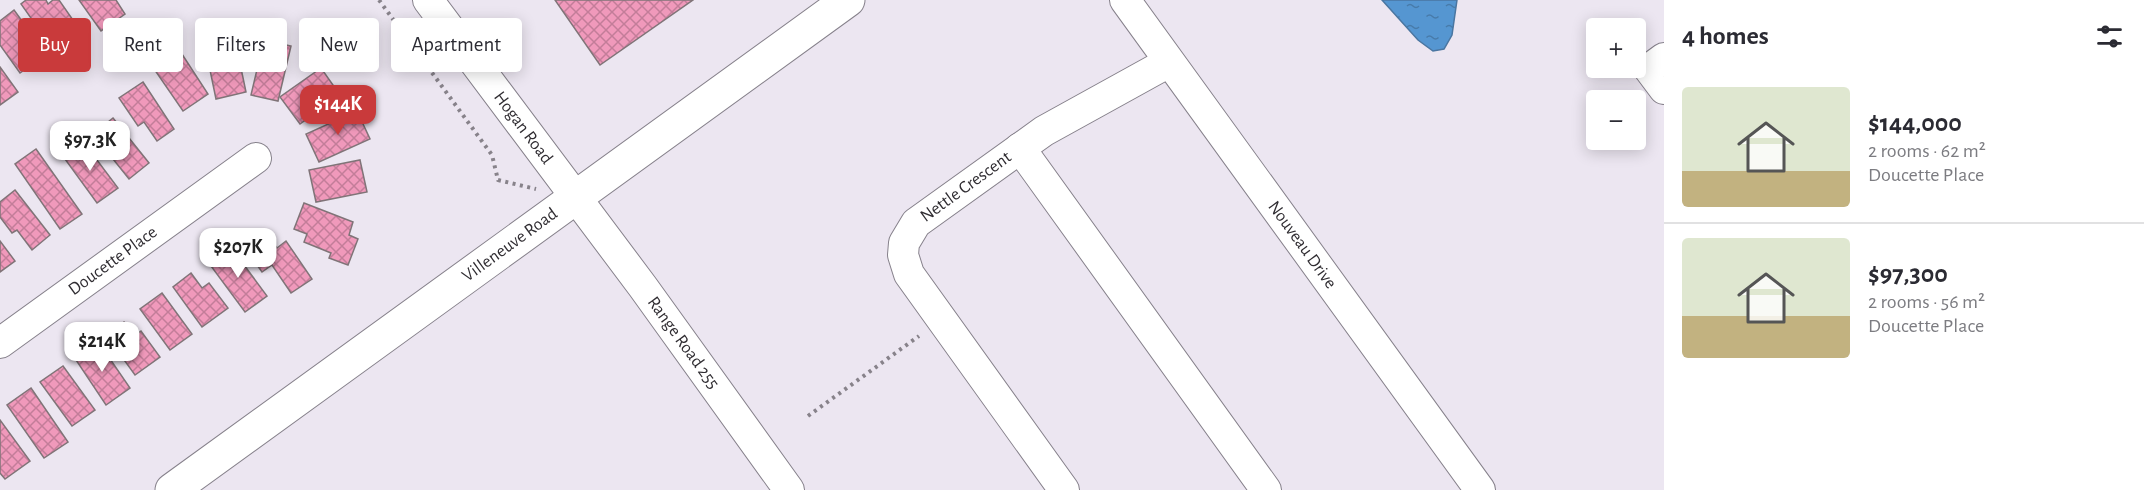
<!DOCTYPE html>
<meta charset="utf-8">
<style>
body{margin:0;font-family:"Alegreya Sans",sans-serif;background:#f7f7f7;color:#2b2b33;height:100vh;display:flex;flex-direction:column;font-size:22px;white-space:nowrap}
*{box-sizing:border-box;margin:0}
p{font-size:20px;color:#7c7c81}
.icon{flex:none;width:33px;height:33px;fill:none;stroke:currentColor;stroke-width:2;stroke-linecap:round;stroke-linejoin:round}
.map{position:relative;flex:1;overflow:hidden}
.drawer{display:flex;flex-direction:column;background:#fff;width:480px}
.drawer>*{flex:none}
.banner{position:absolute;left:18px;top:18px;width:570px;height:54px;display:flex;gap:12px}
.fabs{position:absolute;left:1586px;top:18px;display:grid;gap:12px}
.fabs a{display:grid;place-items:center;width:60px;height:60px;border-radius:6px;background:#fff;box-shadow:0 3px 15px #0003;font-size:30px}
.price{position:absolute;translate:-50% -51px;padding:0 14px;border-radius:12px;background:#fff;color:#222;font-size:20px;line-height:39px;filter:drop-shadow(0 2px 3px #0008)}
.price::after{content:'';position:absolute;left:50%;top:36px;width:18px;height:14px;margin-left:-9px;background:inherit;clip-path:polygon(0 0,100% 0,50% 100%)}
.price.on{background:#c93a3b;color:#fff}
ul{padding:0;list-style:none}
li{display:flex;align-items:center;gap:18px;height:150px;padding:0 18px}
li+li{border-top:2px solid #e1e1e2}
li span{display:grid;place-items:center;flex:none;width:168px;height:120px;border-radius:6px;color:#555}
li>.icon{margin-inline-start:auto}
span .icon{width:72px;height:72px;fill:#fffc;stroke-width:1}
li b{font-size:26px}
h2{display:flex;justify-content:space-between;align-items:center;height:72px;padding:0 18px;font-size:26px}
.pill{padding:0 21px;border-radius:6px;background:#fff;box-shadow:0 3px 15px #0003;font-size:21px;line-height:54px}
.pill.on{background:#c93a3b;color:#fff}
main{display:flex;flex:1;min-height:0}
.map>svg:first-child{display:block}
.water{fill:url(#water-ripples);stroke:#4a76a1;stroke-width:1.5}
.building{fill:url(#building-cross-hatch);stroke:#807478;stroke-width:1.5}
.lines{fill:none;stroke-linecap:round;stroke-linejoin:round}
.minor-casing{stroke:#86818b;stroke-width:32}
.major-casing{stroke:#86818b;stroke-width:35}
.path{stroke:#87828a;stroke-width:4;stroke-dasharray:3 4.5;stroke-linecap:butt}
.minor{stroke:#fff;stroke-width:30}
.major{stroke:#fff;stroke-width:33}
.labels{text-anchor:middle;dominant-baseline:central;stroke-width:5;stroke-linejoin:round;paint-order:stroke}
.street-label{font-size:18px;fill:#302d32;stroke:#fff}
</style>
<main>
<div class="map">
<svg width="1664" height="490" viewBox="0 0 1664 490">
<defs>
<pattern id="water-ripples" width="26" height="14" patternUnits="userSpaceOnUse" patternTransform="scale(1.5)"><rect width="26" height="14" fill="#5596d1"/><path d="M2 4q2-2 4 0t4 0M15 11q2-2 4 0t4 0" fill="none" stroke="#477baa"/></pattern>
<pattern id="building-cross-hatch" width="8" height="8" patternUnits="userSpaceOnUse" patternTransform="scale(1.5)"><rect width="8" height="8" fill="#f099bb"/><path d="M0 0l8 8M0 8l8-8" fill="none" stroke="#c37d99"/></pattern>
</defs>
<rect width="100%" height="100%" fill="#ece6f1"/>
<!-- water -->
<path class="water" d="M 1382,0 L 1457,0 L 1452,35 L 1444,49 L 1433,51 L 1418,40 Z"/>
<!-- building -->
<g class="building">
<path d="M 26,0 L 46,0 L 48,4 L 53,0 L 59,0 L 89,43 L 62,62 L 21,4 Z"/>
<path d="M 79,0 L 116,0 L 125,14 L 101,31 Z"/>
<path d="M 555,0 L 693,0 L 600,65 Z"/>
<path d="M 14,10 L 46,54 L 20,73 L 0,45 L 0,21 Z"/>
<path d="M 233,30 L 246,92 L 216,99 L 203,36 Z"/>
<path d="M 264,40 L 291,46 L 278,101 L 251,95 Z"/>
<path d="M 178,48 L 208,94 L 183,111 L 152,66 Z"/>
<path d="M 0,67 L 18,92 L 0,105 Z"/>
<path d="M 321,68 L 340,95 L 300,124 L 280,97 Z"/>
<path d="M 143,82 L 174,129 L 157,141 L 144,122 L 138,126 L 119,98 Z"/>
<path d="M 357,111 L 370,139 L 319,162 L 306,134 Z"/>
<path d="M 113,118 L 149,163 L 129,179 L 93,134 Z"/>
<path d="M 82,140 L 118,188 L 97,203 L 62,155 Z"/>
<path d="M 36,149 L 82,214 L 60,229 L 15,164 Z"/>
<path d="M 360,160 L 367,192 L 316,202 L 309,170 Z"/>
<path d="M 15,190 L 50,235 L 32,250 L 17,230 L 12,233 L 0,217 L 0,202 Z"/>
<path d="M 304,203 L 353,222 L 349,235 L 358,239 L 348,265 L 329,258 L 331,253 L 304,242 L 307,234 L 294,229 Z"/>
<path d="M 268,236 L 277,248 L 286,241 L 312,279 L 291,293 L 272,265 L 262,272 L 247,251 Z"/>
<path d="M 0,241 L 15,261 L 0,272 Z"/>
<path d="M 230,246 L 267,296 L 245,312 L 208,262 Z"/>
<path d="M 191,273 L 202,288 L 209,283 L 228,308 L 202,327 L 173,287 Z"/>
<path d="M 162,293 L 192,334 L 170,350 L 140,309 Z"/>
<path d="M 124,322 L 134,336 L 141,331 L 160,357 L 135,375 L 106,335 Z"/>
<path d="M 97,340 L 130,388 L 106,405 L 74,357 Z"/>
<path d="M 63,366 L 95,410 L 72,426 L 40,382 Z"/>
<path d="M 31,388 L 68,442 L 44,458 L 7,405 Z"/>
<path d="M 0,420 L 30,461 L 5,479 L 0,473 Z"/>
</g>
<g class="lines">
<defs>
<g id="minor">
<path d="M 428,0 L 643,287 L 789,490"/>
<path d="M 1125,0 L 1480,490"/>
<path d="M 1664,58 L 1649,69 L 1664,89"/>
<path d="M 1020,148 L 1266,490"/>
<path d="M 0,343 L 256,158"/>
<path d="M 1064,490 L 909,274 L 903,255 L 904,243 L 916,223 L 1044,131 L 1169,62"/>
</g>
<path id="major" d="M 172,490 L 848,0"/>
</defs>
<!-- minor casing -->
<use href="#minor" class="minor-casing"/>
<!-- major casing -->
<use href="#major" class="major-casing"/>
<!-- path -->
<g class="path">
<path d="M 379,0 L 492,155 L 498,180 L 536,189"/>
<path d="M 808,416 L 919,336"/>
</g>
<!-- minor -->
<use href="#minor" class="minor"/>
<!-- major -->
<use href="#major" class="major"/>
</g>
<g class="labels">
<!-- street labels -->
<g class="street-label">
<text transform="translate(523 128) rotate(53)">Hogan Road</text>
<text transform="translate(966 187) rotate(-36)">Nettle Crescent</text>
<text transform="translate(510 245) rotate(-36)">Villeneuve Road</text>
<text transform="translate(1302 245) rotate(54)">Nouveau Drive</text>
<text transform="translate(113 261) rotate(-36)">Doucette Place</text>
<text transform="translate(683 343) rotate(54)">Range Road 255</text>
</g>
</g>
</svg>
<div class="fabs">
<a>+</a>
<a>−</a>
</div>
<b class="price on" style="left:338px;top:136px">$144K</b>
<b class="price" style="left:90px;top:172px">$97.3K</b>
<b class="price" style="left:238px;top:279px">$207K</b>
<b class="price" style="left:102px;top:373px">$214K</b>
<div class="banner">
<a class="pill on">Buy</a>
<a class="pill">Rent</a>
<a class="pill">Filters</a>
<a class="pill">New</a>
<a class="pill">Apartment</a>
</div>
</div>
<section class="drawer">
<h2>4 homes<svg class="icon" aria-label="filters" viewBox="0 0 24 24"><path d="M4 7h16M4 17h16"/><circle cx="9" cy="7" r="2"/><circle cx="15" cy="17" r="2"/></svg></h2>
<ul>
<li><span style="background:linear-gradient(#dfe7d0 70%,#c2b280 0)"><svg class="icon" aria-label="home" viewBox="0 0 24 24"><path d="M3 11l9-7 9 7M6 9v11h12V9"/></svg></span><div><b>$144,000</b><p>2 rooms · 62 m²</p><p>Doucette Place</p></div></li>
<li><span style="background:linear-gradient(#dfe7d0 65%,#c2b280 0)"><svg class="icon" aria-label="home" viewBox="0 0 24 24"><path d="M3 11l9-7 9 7M6 9v11h12V9"/></svg></span><div><b>$97,300</b><p>2 rooms · 56 m²</p><p>Doucette Place</p></div></li>
</ul>
</section>
</main>
